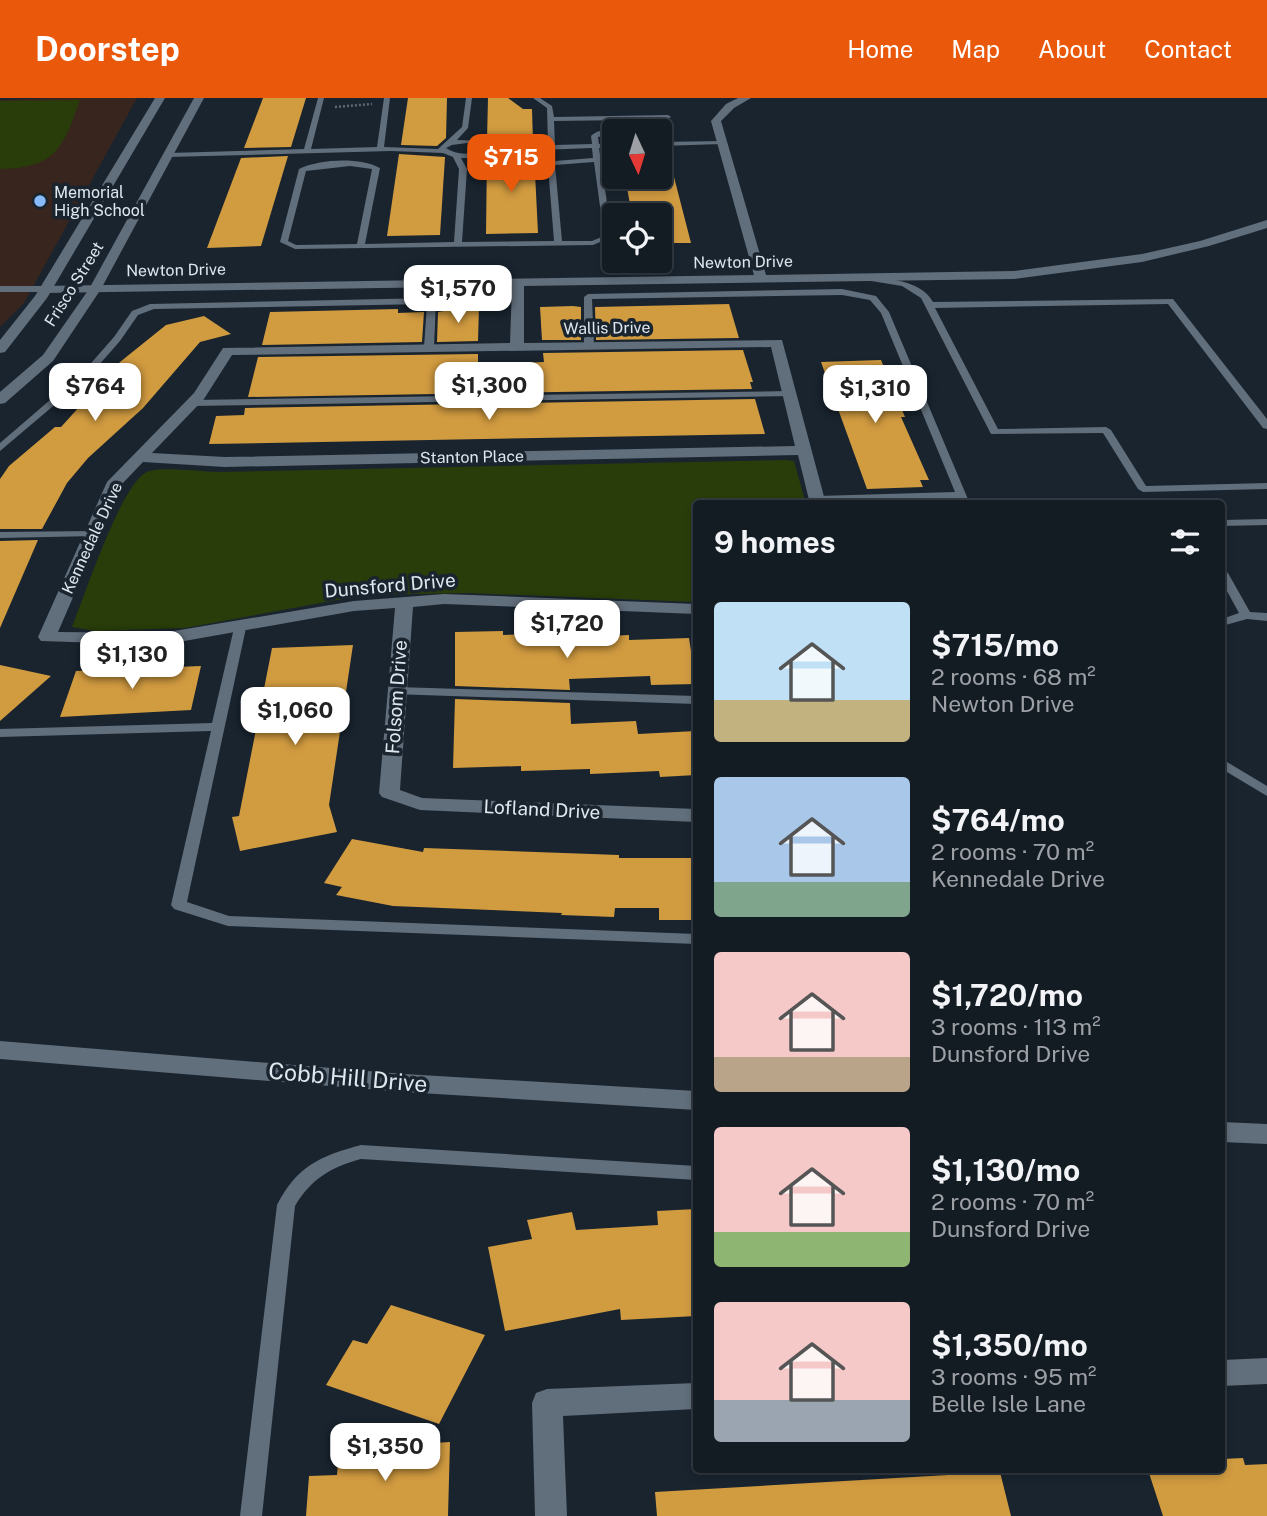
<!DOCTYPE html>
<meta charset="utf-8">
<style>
body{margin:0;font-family:"Public Sans",sans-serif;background:#1c242b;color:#f1f3f6;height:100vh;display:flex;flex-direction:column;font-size:26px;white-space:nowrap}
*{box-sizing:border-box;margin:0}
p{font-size:23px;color:#9da1a6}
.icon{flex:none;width:38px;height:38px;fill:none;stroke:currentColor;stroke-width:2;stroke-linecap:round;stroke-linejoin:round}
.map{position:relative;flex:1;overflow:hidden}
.panel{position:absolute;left:693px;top:402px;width:532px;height:973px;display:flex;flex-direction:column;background:#131b23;border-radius:7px;box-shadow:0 4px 10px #0003,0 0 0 2px #323941}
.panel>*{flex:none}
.needle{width:46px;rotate:176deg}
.fabs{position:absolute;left:602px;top:21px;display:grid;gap:14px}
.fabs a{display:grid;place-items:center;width:70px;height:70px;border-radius:7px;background:#131b23;box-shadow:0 4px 10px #0003,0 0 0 2px #323941;font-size:35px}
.price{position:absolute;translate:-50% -60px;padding:0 16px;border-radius:14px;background:#fff;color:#222;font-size:23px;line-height:46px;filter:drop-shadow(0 2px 4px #0008)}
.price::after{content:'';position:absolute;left:50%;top:42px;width:21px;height:16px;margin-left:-10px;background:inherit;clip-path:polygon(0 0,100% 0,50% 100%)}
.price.current{background:#ea580c;color:#fff}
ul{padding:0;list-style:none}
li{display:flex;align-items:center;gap:21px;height:175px;padding:0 21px}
li span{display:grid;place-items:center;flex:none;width:196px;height:140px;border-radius:7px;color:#555}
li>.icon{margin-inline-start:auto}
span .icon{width:84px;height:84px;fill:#fffc;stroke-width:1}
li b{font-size:30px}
h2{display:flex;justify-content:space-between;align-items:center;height:84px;padding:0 21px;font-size:30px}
header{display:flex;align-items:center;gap:42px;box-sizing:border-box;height:98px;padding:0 35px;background:#ea580c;color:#fff}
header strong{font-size:33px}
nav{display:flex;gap:38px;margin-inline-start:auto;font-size:24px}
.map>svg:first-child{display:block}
.education{fill:#37251e}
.green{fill:#283d09}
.building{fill:#d19b40}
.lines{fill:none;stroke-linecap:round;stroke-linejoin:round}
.path{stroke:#5e6872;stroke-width:2.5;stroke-dasharray:2 2;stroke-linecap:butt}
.lane{fill:#616e7b;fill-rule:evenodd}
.street{fill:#616e7b;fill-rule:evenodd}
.secondary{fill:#616e7b;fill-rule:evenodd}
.poi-dot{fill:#88bafc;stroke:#19242f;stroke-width:2.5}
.labels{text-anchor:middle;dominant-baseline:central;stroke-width:7;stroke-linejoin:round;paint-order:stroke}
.far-poi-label{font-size:16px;fill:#dfe7ee;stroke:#19242f;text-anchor:start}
.far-street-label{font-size:16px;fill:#dfe7ee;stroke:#19242f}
.street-label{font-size:19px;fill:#dfe7ee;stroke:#19242f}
.near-street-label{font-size:23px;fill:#dfe7ee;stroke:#19242f}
</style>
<header>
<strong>Doorstep</strong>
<nav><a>Home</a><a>Map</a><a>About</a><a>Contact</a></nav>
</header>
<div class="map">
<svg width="1267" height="1418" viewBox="0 0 1267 1418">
<rect width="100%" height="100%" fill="#19242f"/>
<!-- education -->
<path class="education" d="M 60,0 L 137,0 L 24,205 L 0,229 L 0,2 Z"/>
<!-- green -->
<g class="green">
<path d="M 80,2 C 63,50 56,70 0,71 L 0,3 Z"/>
<path d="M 786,362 L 794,363 L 806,406 L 696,406 L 696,504 L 467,495 L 364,497 L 185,530 L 96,533 L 72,529 C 84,499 122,384 147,374 C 161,368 201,374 218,374 Z"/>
</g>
<!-- building -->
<g class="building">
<path d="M 263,0 L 306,0 L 291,49 L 244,50 Z"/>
<path d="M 408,0 L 447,0 L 446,40 L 437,48 L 401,47 Z"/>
<path d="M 488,0 L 508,0 L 523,11 L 532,11 L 533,45 L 493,47 L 487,42 Z"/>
<path d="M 534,55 L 538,135 L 486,136 L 487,57 Z"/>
<path d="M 399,56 L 445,59 L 440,137 L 387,138 Z"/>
<path d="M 288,58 L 261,148 L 207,150 L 241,60 Z"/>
<path d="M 625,79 L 674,79 L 691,145 L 660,145 L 660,117 L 632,117 Z"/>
<path d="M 729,206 L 739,240 L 596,242 L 595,209 Z"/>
<path d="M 573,208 L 581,209 L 581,242 L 542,242 L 540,209 Z"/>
<path d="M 444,209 L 479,209 L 478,243 L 437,244 L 438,214 L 444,213 Z"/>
<path d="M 398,211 L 398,215 L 424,214 L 422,244 L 262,247 L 270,214 Z"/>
<path d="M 204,218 L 231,236 L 200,244 L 143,310 L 88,360 L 67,385 L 42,431 L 0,431 L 0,381 L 9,368 L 55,329 L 61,329 L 120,264 L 166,227 Z"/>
<path d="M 743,252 L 753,284 L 750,284 L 752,291 L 248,299 L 258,259 L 478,256 L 478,265 L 496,266 L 544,264 L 543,255 Z"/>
<path d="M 881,262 L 905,319 L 901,319 L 929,382 L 920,382 L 923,389 L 867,391 L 821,264 Z"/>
<path d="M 755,301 L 765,336 L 209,346 L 216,318 L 244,317 L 245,310 Z"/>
<path d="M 38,442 L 0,530 L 0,443 Z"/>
<path d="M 503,533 L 503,537 L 566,535 L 566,540 L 629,537 L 629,542 L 689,540 L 696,586 L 651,587 L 650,578 L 569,581 L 570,592 L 455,588 L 455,534 Z"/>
<path d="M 353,547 L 329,707 L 337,734 L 240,753 L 232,719 L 239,718 L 272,550 Z"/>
<path d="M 0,567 L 51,578 L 0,623 Z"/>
<path d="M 201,568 L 191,612 L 60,619 L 76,573 Z"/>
<path d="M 455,601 L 570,605 L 571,626 L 636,623 L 638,636 L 696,633 L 696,677 L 660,679 L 659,673 L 590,676 L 590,671 L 521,673 L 521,668 L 453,670 Z"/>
<path d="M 352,741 L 423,754 L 424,750 L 619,757 L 619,760 L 695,760 L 696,822 L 659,822 L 659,810 L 615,810 L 614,819 L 561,817 L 562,815 L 393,808 L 336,797 L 342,789 L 324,785 Z"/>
<path d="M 696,1111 L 696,1218 L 621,1222 L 620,1211 L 505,1233 L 488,1149 L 532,1141 L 527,1122 L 572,1114 L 576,1132 L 658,1127 L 657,1113 Z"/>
<path d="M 391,1207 L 485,1237 L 439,1326 L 326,1287 L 353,1242 L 367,1246 Z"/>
<path d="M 450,1344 L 448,1418 L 306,1418 L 309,1378 L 337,1377 L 339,1351 Z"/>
<path d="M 1243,1360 L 1245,1367 L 1267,1366 L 1267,1418 L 1163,1418 L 1148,1372 L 1222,1372 L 1222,1361 Z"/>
<path d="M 1000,1374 L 1011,1418 L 657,1418 L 655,1394 Z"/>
</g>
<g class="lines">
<!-- path -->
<path class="path" d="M 335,9 L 372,6"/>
<!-- lane -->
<g class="lane">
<path d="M 318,0 L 324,0 L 311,51 L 377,49 L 384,0 L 390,0 L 384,49 L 438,51 L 462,29 L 466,0 L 472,0 L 468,30 L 457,42 L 484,43 L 492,50 L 548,47 L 547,10 L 533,0 L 540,0 L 552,8 L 554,19 L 668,17 L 671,19 L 668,21 L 637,22 L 638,31 L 623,33 L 631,30 L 630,22 L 554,23 L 555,47 L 592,46 L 591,38 C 597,32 609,30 617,33 L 614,33 L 614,36 L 598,39 L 599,46 L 614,45 L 614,49 L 599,50 L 612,139 L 593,147 L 295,151 L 280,144 L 299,71 C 320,61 359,59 380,70 L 365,146 L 454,144 L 459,71 L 453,59 L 443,55 L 391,53 L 168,59 L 164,57 L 168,55 L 304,51 ZM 467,45 L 482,47 L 485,50 C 472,57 458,58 446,50 L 452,47 ZM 592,50 L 593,60 L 555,63 L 554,54 L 547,56 L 554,143 L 462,144 L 467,71 L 461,60 L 472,60 L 488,54 ZM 594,64 L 604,138 L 592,143 L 562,143 L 555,67 ZM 350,68 L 372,71 L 357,146 L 296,147 L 288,143 L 306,73 Z"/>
<path d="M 724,43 L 722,46 L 660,48 L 660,44 Z"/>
<path d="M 874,178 C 895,182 922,184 933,204 L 1173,201 L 1267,321 L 1267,331 L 1263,330 L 1168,206 L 935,210 L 998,331 L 1106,329 L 1111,332 L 1146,388 L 1267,385 L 1267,391 L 1143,394 L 1138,391 L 1103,335 L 991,336 L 921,200 L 902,188 L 871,183 L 870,181 Z"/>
<path d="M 0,188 L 46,188 L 50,191 L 46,194 L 0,194 Z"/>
<path d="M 842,191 L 876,198 L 889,214 L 970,406 L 960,406 L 957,400 L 817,404 L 812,401 L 817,398 L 955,394 L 881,215 L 870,202 L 842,197 L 592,201 L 594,248 L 589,251 L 584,248 L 584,199 L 588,196 Z"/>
<path d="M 432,200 L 436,203 L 434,249 L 429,252 L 424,249 L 427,206 L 154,211 L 138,217 L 120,243 L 91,276 L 0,353 L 0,345 L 85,272 L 114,239 L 132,213 L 150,206 Z"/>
<path d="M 790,293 L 793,294 L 793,298 L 193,308 L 188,305 L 193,302 Z"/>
<path d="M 1267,421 L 1267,427 L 1222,428 L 1222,422 Z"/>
<path d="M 92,433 L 98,436 L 96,438 L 0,440 L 0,434 Z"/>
<path d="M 1222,472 L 1228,475 L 1250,514 L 1267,515 L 1267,523 L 1247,521 L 1222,528 L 1222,521 L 1239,515 L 1222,484 Z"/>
<path d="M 240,526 L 246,530 L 187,804 L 229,818 L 696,836 L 696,846 L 228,828 L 174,811 L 171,807 L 211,633 L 0,639 L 0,631 L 212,625 L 234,530 Z"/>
<path d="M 397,589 L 696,598 L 696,606 L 392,596 L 391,593 L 392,590 Z"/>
<path d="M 1222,661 L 1267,688 L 1267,698 L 1222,671 Z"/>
<path d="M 361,1047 L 696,1068 L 696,1082 L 361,1061 C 331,1069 311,1081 295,1108 L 262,1418 L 240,1418 L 277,1107 C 297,1068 320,1058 361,1047 Z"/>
</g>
<!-- street -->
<g class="street">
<path d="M 738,0 L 751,0 L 734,10 L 721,23 L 766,177 L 1014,173 L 1142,156 L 1200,143 L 1267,122 L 1267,130 L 1209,148 L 1142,164 L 1014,181 L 524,188 L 524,245 L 782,242 L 826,406 L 810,406 L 798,357 L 225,369 L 143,364 L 122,386 L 58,534 L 162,535 L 354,503 L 444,496 L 696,506 L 696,516 L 444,506 L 413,509 L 400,692 L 422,700 L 696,711 L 696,724 L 420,712 L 382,699 L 379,695 L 395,510 L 354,513 L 162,547 L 41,543 L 38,539 L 107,384 L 194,295 L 223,250 L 510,245 L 512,188 L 46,195 L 41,194 L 41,188 L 754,177 L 711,23 L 726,6 ZM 771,249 L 795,348 L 225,359 L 152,355 L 204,301 L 232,257 Z"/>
<path d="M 1267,1260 L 1267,1286 L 1222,1288 L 1222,1262 Z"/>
<path d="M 696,1285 L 696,1311 L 563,1318 L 567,1418 L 535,1418 L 532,1305 L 536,1295 L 547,1291 Z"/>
</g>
<!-- secondary -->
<g class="secondary">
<path d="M 155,0 L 165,0 L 47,200 L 5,254 L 0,255 L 0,242 L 35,198 Z"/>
<path d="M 194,0 L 204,0 L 101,191 L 53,263 L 5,305 L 0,306 L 0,294 L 43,257 L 89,191 Z"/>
<path d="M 0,943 L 404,976 L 696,993 L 696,1012 L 404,994 L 0,961 Z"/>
<path d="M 1222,1024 L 1267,1026 L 1267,1046 L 1222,1044 Z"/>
</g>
</g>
<!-- markers -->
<circle class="poi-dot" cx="40" cy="103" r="7"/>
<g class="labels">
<!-- far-poi labels -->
<g class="far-poi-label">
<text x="54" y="94">Memorial<tspan x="54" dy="18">High School</tspan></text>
</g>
<!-- far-street labels -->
<g class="far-street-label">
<text transform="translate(743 164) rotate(-1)">Newton Drive</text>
<text transform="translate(176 172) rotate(-1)">Newton Drive</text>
<text transform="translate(74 186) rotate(-58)">Frisco Street</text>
<text transform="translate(607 230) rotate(-1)">Wallis Drive</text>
<text transform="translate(472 359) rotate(-1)">Stanton Place</text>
<text transform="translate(92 440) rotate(-65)">Kennedale Drive</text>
</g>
<!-- street labels -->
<g class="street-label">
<text transform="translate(390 487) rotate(-5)">Dunsford Drive</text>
<text transform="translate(396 599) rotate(-86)">Folsom Drive</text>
<text transform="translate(542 711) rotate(3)">Lofland Drive</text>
</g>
<!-- near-street labels -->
<g class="near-street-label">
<text transform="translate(348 979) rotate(5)">Cobb Hill Drive</text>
</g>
</g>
</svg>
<div class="fabs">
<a><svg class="needle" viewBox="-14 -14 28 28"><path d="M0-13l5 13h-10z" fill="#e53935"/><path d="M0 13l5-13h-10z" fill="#9da1a6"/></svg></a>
<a><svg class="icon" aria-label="locate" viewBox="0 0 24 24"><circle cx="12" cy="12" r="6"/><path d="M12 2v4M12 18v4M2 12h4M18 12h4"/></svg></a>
</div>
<b class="price current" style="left:511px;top:96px">$715</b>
<b class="price" style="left:458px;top:227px">$1,570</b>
<b class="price" style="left:489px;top:324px">$1,300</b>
<b class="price" style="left:95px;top:325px">$764</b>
<b class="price" style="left:875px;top:327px">$1,310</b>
<b class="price" style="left:567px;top:562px">$1,720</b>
<b class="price" style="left:132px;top:593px">$1,130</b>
<b class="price" style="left:295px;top:649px">$1,060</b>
<b class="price" style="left:385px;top:1385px">$1,350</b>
<section class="panel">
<h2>9 homes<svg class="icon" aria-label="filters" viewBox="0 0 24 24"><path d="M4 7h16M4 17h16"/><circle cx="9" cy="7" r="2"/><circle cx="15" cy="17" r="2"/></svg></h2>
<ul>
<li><span style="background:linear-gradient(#bfe0f5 70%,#c2b280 0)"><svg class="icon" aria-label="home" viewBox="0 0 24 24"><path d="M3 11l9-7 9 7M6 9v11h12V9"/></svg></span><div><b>$715/mo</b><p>2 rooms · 68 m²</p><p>Newton Drive</p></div></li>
<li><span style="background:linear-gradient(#a9c7e8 75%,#7fa58c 0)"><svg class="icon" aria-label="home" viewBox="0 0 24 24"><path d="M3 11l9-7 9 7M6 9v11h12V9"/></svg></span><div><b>$764/mo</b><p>2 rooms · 70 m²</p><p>Kennedale Drive</p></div></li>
<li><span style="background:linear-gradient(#f6c9c9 75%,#b9a48a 0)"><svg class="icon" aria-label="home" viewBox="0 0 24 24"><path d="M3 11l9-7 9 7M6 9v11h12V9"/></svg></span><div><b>$1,720/mo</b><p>3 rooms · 113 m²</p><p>Dunsford Drive</p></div></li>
<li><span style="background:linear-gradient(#f6c9c9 75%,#8fb573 0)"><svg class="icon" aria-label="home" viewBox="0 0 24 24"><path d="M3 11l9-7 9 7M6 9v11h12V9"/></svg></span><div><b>$1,130/mo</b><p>2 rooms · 70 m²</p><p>Dunsford Drive</p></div></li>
<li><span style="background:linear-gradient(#f6c9c9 70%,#9aa5b1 0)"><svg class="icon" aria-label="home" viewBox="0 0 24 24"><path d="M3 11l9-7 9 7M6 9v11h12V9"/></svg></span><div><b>$1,350/mo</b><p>3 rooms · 95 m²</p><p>Belle Isle Lane</p></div></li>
</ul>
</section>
</div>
